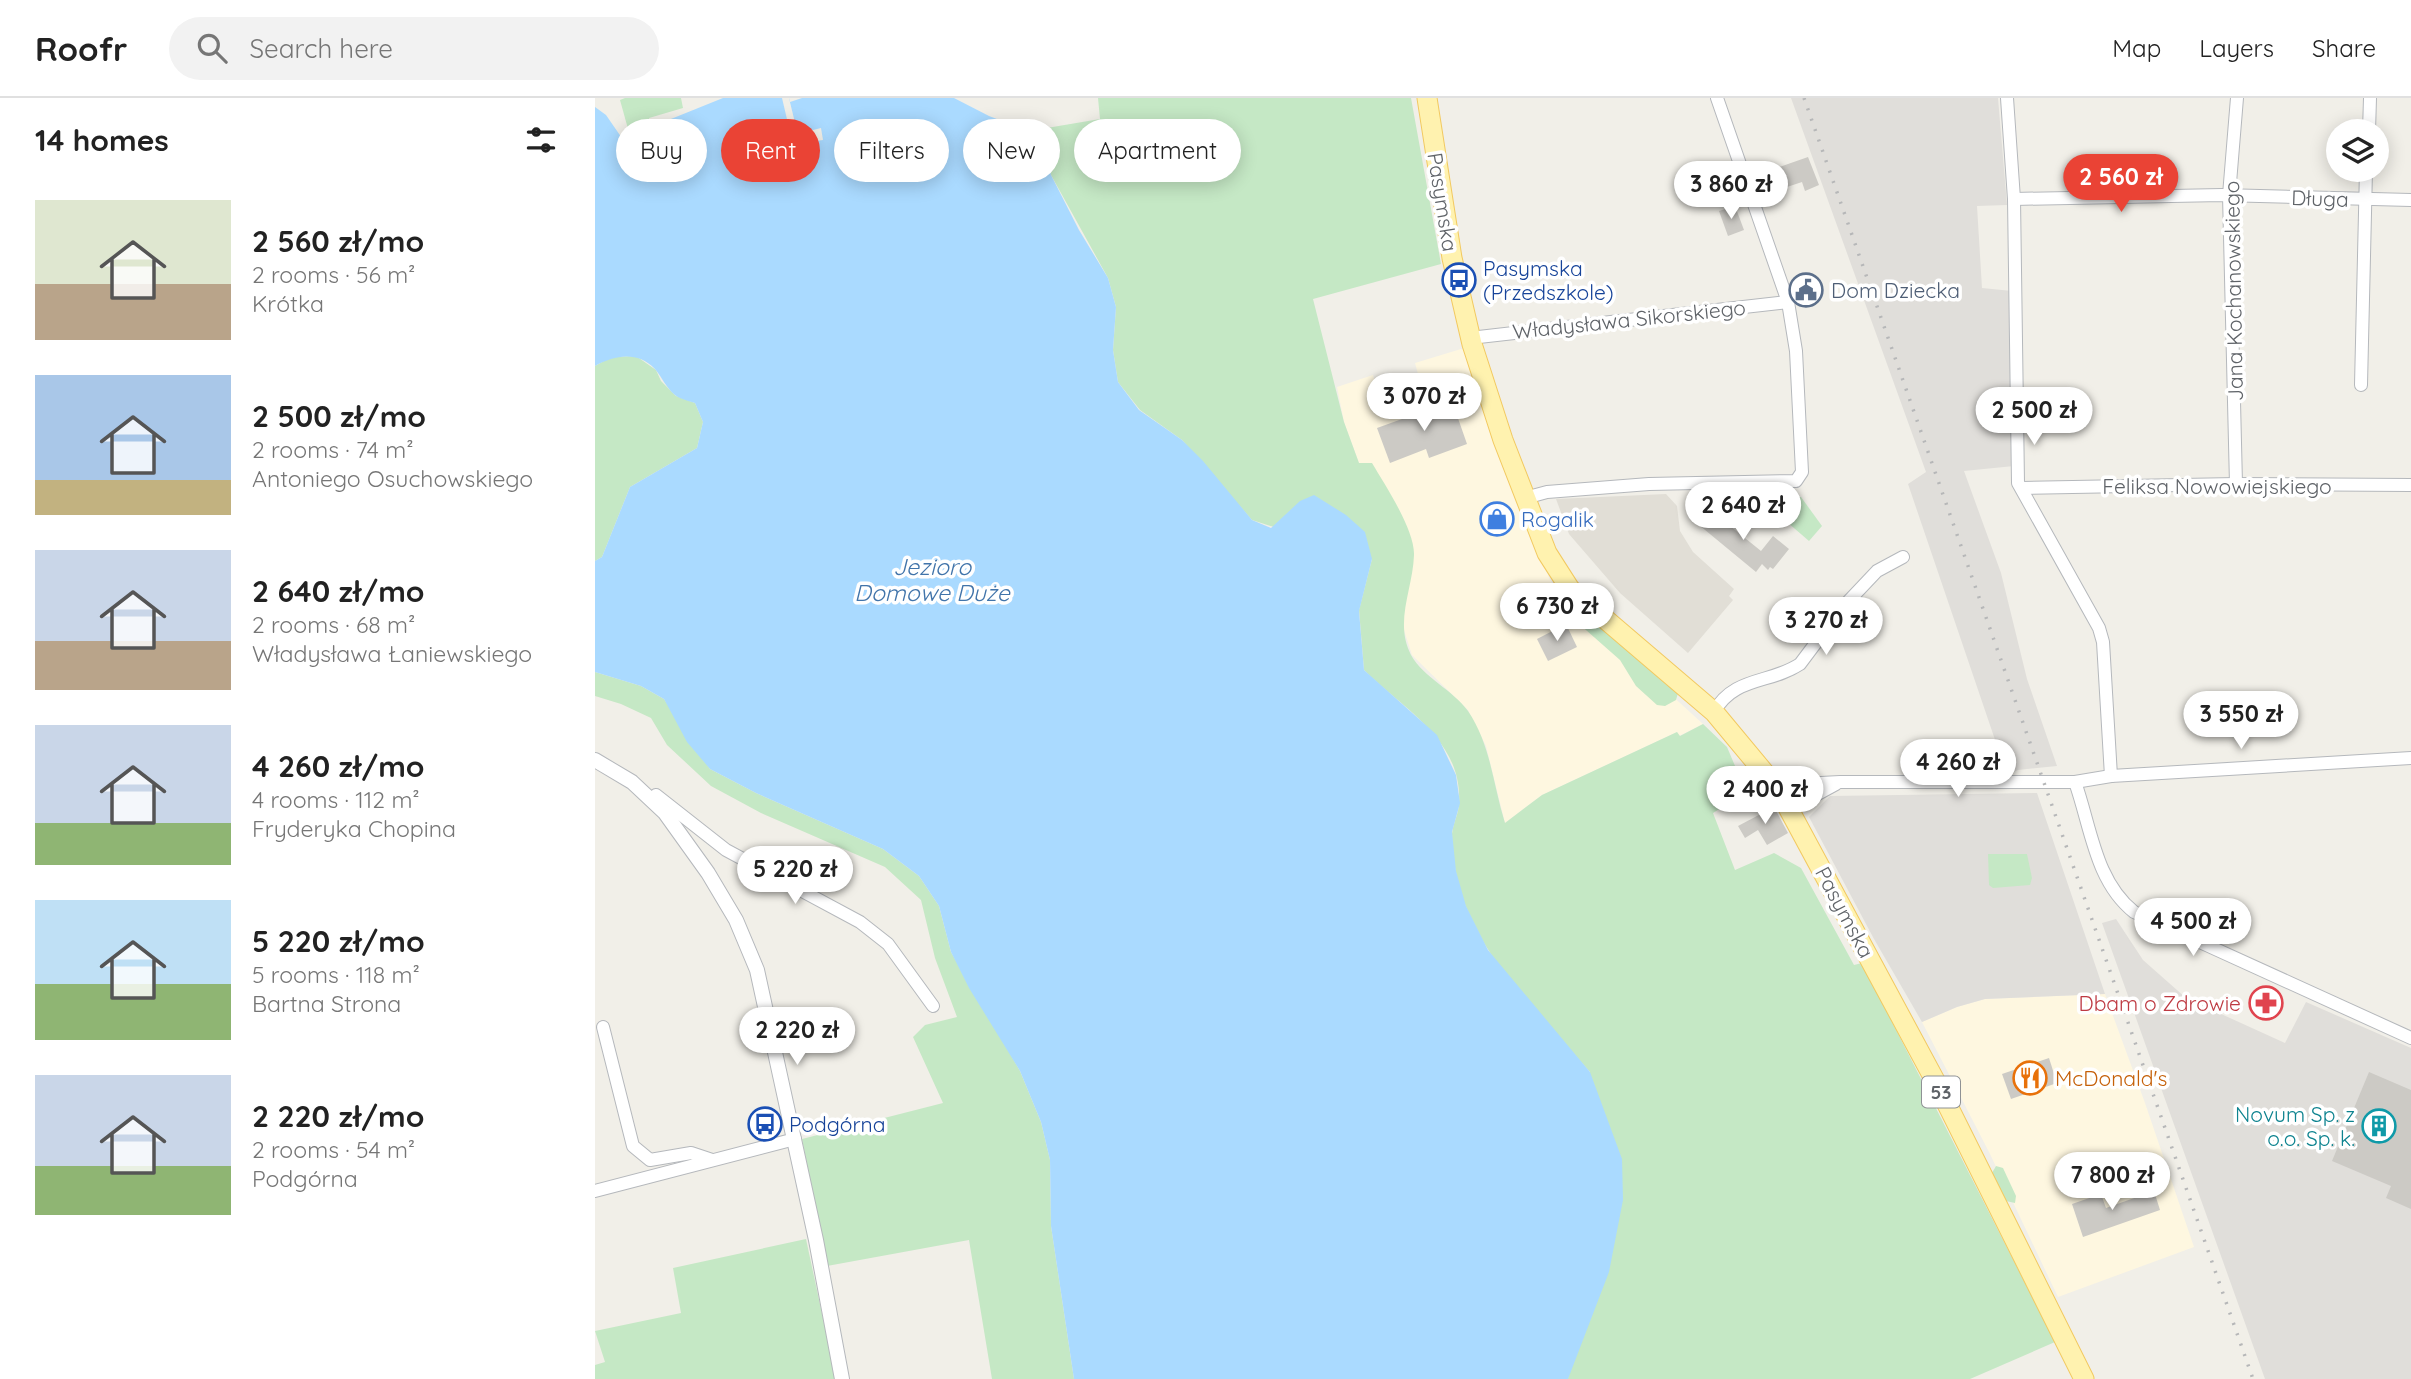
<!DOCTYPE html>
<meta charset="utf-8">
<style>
body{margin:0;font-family:Quicksand,sans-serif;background:#f2f2f2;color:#222;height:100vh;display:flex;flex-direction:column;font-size:26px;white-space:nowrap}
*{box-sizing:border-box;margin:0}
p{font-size:23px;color:#767676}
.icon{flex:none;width:38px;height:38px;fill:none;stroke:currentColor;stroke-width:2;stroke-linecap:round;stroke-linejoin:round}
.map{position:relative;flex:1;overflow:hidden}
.panel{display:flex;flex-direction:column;background:#fff;width:595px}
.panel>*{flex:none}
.top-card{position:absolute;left:21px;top:21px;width:665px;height:63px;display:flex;gap:14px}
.buttons{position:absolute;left:1731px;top:21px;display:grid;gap:14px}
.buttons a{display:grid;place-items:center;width:63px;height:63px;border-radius:50%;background:#fff;box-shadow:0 4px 18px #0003;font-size:35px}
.price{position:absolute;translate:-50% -60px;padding:0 16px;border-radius:24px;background:#fff;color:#222;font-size:23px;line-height:46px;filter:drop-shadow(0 2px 4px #0008)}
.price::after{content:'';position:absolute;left:50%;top:42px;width:21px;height:16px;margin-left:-10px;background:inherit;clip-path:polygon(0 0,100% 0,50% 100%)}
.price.selected{background:#ea4335;color:#fff}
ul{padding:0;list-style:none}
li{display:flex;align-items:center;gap:21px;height:175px;padding:0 35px}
li span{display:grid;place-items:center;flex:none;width:196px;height:140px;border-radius:0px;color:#555}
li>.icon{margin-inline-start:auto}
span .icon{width:84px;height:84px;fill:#fffc;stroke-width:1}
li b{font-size:30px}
h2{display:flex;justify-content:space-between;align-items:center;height:84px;padding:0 35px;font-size:30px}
.chip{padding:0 24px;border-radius:32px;background:#fff;box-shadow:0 4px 18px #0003;font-size:24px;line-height:63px}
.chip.selected{background:#ea4335;color:#fff}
header{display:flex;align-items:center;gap:42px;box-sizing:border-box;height:98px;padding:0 35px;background:#fff;border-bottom:2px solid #e0e0e0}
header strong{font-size:33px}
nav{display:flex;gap:38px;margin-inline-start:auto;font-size:24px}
.search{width:490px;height:63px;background:#f2f2f2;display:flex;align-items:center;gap:18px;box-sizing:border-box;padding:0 24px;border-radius:38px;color:#767676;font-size:26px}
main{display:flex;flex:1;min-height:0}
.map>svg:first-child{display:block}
.commercial{fill:#fef7e0}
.industrial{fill:#e0deda}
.education{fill:#e1ded6}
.green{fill:#c5e8c5}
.water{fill:#aadaff}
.pier{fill:#f1efe8}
.building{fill:#cccac5}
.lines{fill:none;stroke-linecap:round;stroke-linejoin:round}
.minor-casing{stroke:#b5b8bc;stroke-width:14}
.tertiary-casing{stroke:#b5b8bc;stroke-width:16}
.primary-casing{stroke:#f2c960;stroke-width:21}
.minor{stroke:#fff;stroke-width:12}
.tertiary{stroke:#fff;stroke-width:14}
.primary{stroke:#fff2af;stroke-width:19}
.rail{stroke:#b6b7b8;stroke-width:3.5;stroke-dasharray:2 9;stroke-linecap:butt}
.labels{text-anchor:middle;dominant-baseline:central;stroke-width:7;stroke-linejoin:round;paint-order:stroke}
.shield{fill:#fff;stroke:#8f9295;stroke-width:2}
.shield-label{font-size:19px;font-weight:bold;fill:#5f6368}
.street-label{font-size:21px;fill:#5f6368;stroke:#fff}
.transit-label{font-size:21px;fill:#164399;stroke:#fff;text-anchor:start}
.service-label{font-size:21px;fill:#4e5e75;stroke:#fff;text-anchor:start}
.shop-label{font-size:21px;fill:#366cbe;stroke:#fff;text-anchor:start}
.health-label{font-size:21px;fill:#be3a42;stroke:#fff;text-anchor:end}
.food-label{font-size:21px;fill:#c56008;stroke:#fff;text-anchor:start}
.culture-label{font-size:21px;fill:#0d838f;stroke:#fff;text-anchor:end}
.water-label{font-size:23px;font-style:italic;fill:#4174aa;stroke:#fff}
</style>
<header>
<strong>Roofr</strong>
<div class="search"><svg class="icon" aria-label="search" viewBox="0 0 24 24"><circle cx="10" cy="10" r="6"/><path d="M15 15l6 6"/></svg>Search here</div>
<nav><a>Map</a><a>Layers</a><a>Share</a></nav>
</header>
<main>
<section class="panel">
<h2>14 homes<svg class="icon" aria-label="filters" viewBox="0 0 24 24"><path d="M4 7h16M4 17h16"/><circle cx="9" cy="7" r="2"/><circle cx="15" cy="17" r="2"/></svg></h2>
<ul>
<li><span style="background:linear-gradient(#dfe7d0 60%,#b9a48a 0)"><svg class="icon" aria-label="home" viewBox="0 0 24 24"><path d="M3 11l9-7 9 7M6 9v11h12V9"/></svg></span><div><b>2 560 zł/mo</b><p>2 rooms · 56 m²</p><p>Krótka</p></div></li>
<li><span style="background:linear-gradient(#a9c7e8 75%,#c2b280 0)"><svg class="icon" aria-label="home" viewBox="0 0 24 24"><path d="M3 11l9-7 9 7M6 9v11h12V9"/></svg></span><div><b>2 500 zł/mo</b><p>2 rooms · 74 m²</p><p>Antoniego Osuchowskiego</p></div></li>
<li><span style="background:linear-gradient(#c9d6e8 65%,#b9a48a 0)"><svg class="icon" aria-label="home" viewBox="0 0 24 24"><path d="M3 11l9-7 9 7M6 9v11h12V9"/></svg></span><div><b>2 640 zł/mo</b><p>2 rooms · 68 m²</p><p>Władysława Łaniewskiego</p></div></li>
<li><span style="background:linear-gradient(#c9d6e8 70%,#8fb573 0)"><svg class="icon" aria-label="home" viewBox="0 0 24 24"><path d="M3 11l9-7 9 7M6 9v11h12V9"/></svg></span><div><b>4 260 zł/mo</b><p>4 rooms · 112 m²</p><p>Fryderyka Chopina</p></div></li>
<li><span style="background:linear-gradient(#bfe0f5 60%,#8fb573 0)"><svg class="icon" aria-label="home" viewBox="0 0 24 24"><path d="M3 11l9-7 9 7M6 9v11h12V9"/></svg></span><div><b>5 220 zł/mo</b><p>5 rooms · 118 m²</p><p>Bartna Strona</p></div></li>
<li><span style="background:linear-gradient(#c9d6e8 65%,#8fb573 0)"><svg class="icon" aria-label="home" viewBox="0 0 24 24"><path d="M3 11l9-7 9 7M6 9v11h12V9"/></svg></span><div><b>2 220 zł/mo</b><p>2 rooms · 54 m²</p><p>Podgórna</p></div></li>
</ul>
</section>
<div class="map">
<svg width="1816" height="1281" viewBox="0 0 1816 1281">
<rect width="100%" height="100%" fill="#f1efe8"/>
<!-- commercial -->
<g class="commercial">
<path d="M 866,251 L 879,256 L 927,411 L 955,482 L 970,500 L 1108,626 L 1084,638 L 1082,634 L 947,697 L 910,725 L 891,648 L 873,612 L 817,557 L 807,526 L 819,454 L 764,365 L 749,324 L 742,289 L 778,277 L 790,319 L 831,305 L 820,265 Z"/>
<path d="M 1510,896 L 1550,1005 L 1599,1149 L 1463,1199 L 1395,1056 L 1327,924 L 1362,909 L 1390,901 Z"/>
</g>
<!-- industrial -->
<g class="industrial">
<path d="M 1196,0 L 1403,0 L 1412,107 L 1382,108 L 1387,190 L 1417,193 L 1419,368 L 1369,373 L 1406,475 L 1432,581 L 1462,668 L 1423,672 L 1412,677 L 1313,386 L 1331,374 Z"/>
<path d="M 1442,695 L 1510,896 L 1390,901 L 1362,909 L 1327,924 L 1279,841 L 1214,719 L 1235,698 Z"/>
<path d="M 1521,821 L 1548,862 L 1591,900 L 1690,945 L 1711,904 L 1816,950 L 1816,1281 L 1670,1281 L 1507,825 Z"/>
</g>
<!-- education -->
<path class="education" d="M 1071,396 L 1082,408 L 1085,433 L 1098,454 L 1139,491 L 1134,498 L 1138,502 L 1093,555 L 1025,495 L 974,436 L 961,401 Z"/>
<!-- green -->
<g class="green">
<path d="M 30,0 L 86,0 L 88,10 L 54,20 L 57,32 L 35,38 L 25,2 Z"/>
<path d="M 503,0 L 816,0 L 846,166 L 718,201 L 749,324 L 764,365 L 777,365 C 790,387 820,432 819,457 C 818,491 799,524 816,557 C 829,580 858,592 873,613 C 896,647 898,687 910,725 L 947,697 L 1082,634 L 1085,638 L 1108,626 L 1132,649 L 1151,694 L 1118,715 L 1140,772 L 1179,755 L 1206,770 L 1259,867 L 1267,865 L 1460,1244 L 1375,1281 L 973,1281 L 995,974 C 952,925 895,870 871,809 C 862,787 857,759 857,736 C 858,725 864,715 864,705 C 868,642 807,610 769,572 L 764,512 L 777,461 L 657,422 L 587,342 L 545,312 L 523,284 L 518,252 L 521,209 L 513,180 L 456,77 L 449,48 L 434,33 L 505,21 Z"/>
<path d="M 41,258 L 61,272 L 66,283 L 81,298 L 100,305 L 108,324 L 102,350 L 35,389 L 7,459 L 0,463 L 0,268 L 16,259 Z"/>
<path d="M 1162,398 L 1206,399 L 1227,428 L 1214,443 Z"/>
<path d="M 968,500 L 971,500 L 1083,595 L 1081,602 L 1070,608 L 1062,607 L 1041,588 L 1025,562 L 966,510 Z"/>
<path d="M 0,574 L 46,588 L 69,601 L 115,671 L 161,695 L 288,751 L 324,778 L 344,808 L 356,854 L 425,973 L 446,1024 L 455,1062 L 456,1128 L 479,1281 L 397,1281 L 374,1142 L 232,1168 L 207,1041 L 348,1005 L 318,939 L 330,927 L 362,919 L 340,860 L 326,802 L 290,769 L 166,715 L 116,688 L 72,647 L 56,620 L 26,606 L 0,598 Z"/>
<path d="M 1393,756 L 1432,756 L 1437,780 L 1435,787 L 1398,790 L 1394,787 Z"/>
<path d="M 1401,1068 L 1408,1070 L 1421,1098 L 1420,1105 L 1411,1103 L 1397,1075 Z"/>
<path d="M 211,1141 L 241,1281 L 0,1281 L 0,1267 L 10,1264 L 0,1233 L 86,1215 L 78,1170 Z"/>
</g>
<!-- water -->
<path class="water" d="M 128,0 L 194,0 L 195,4 L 207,0 L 359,0 L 394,18 L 434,33 L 449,48 L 456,77 L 484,132 L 513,180 L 521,209 L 518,252 L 523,284 L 544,312 L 587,342 L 608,363 L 657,422 L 676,430 L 705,403 L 719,397 L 751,417 L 770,434 L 777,461 L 764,513 L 769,572 L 842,637 L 861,677 L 865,705 L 857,734 L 861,773 L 871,808 L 893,852 L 995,974 L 1027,1061 L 1028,1102 L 1014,1174 L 973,1281 L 479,1281 L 456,1128 L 455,1062 L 446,1024 L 425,973 L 374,890 L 356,854 L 344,808 L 324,778 L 288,751 L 161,695 L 115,671 L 92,644 L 69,601 L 46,588 L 0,574 L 0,463 L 7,459 L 35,389 L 102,350 L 108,324 L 100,305 C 94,303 85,301 80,297 C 71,290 67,279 60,271 C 42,253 21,257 0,268 L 0,9 L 11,17 L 31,46 L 49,49 L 62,40 L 71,23 Z"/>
<!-- pier -->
<path class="pier" d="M 187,0 L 194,0 L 202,33 L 206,35 L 226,30 L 228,42 L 221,43 L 220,39 L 208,42 L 205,47 L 200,49 L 193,45 L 180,49 L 181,54 L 175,55 L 172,44 L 192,39 L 195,34 Z"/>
<!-- building -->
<g class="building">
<path d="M 1213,59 L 1224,87 L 1210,93 L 1207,84 L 1171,96 L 1164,76 Z"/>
<path d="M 1140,108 L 1149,132 L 1133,138 L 1124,113 Z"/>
<path d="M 857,303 L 872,346 L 834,360 L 831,351 L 795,365 L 782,330 Z"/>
<path d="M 1121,404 L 1130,411 L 1124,419 L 1166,453 L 1178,438 L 1194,451 L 1178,471 L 1175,469 L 1173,472 L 1167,466 L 1161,474 L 1104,427 Z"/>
<path d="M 971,526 L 982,549 L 953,563 L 942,541 Z"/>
<path d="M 1179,709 L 1193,735 L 1172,747 L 1163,732 L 1150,740 L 1143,728 Z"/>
<path d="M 1454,960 L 1462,985 L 1416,1001 L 1407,976 Z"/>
<path d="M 1774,974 L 1816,992 L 1816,1111 L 1791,1100 L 1796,1088 L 1737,1063 Z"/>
<path d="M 1559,1093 L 1565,1112 L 1488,1139 L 1477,1106 L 1506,1096 L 1511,1110 Z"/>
</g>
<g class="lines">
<defs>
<g id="minor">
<path d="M 1412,0 L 1419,101 L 1423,385 L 1504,530 L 1508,544 L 1516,678"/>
<path d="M 1774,33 L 1775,0"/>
<path d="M 1419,101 L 1627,97 L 1816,102"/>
<path d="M 875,240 L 1193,204"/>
<path d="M 1766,287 L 1771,72"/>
<path d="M 1641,386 L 1634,97 L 1642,0"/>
<path d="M 1427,390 L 1641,386 L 1816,387"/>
<path d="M 930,400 L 952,394 L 1054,386 L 1201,383 L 1207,374 L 1201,253 L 1193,204 L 1122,0"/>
<path d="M 1119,614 C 1139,578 1175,586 1205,566 L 1247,510 L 1282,473 L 1308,459"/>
<path d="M 1480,684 C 1496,729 1500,783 1539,814 L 1816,940"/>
<path d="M 1183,691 L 1207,686 L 1245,684 L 1480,684 L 1516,678 L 1816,660"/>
<path d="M 57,701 L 61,697 L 131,752 L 265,824 L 293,846 L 338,908"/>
<path d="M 1195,711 L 1241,686"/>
<path d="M 8,929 L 38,1048 L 55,1062 L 96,1055 L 117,1062"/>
<path d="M 0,1093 L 200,1041"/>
</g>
<path id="tertiary" d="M 0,662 L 37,684 L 70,715 L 113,775 L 141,822 L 162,872 L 221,1142 L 247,1281"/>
<path id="primary" d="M 832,0 L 857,160 L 877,246 L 908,342 L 952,455 L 975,491 L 1119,614 L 1183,691 L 1344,990 L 1489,1281"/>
</defs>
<!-- minor casing -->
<use href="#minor" class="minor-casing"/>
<!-- tertiary casing -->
<use href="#tertiary" class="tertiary-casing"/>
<!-- primary casing -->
<use href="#primary" class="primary-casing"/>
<!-- minor -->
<use href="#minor" class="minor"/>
<!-- tertiary -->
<use href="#tertiary" class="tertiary"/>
<!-- primary -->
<use href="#primary" class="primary"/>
<!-- rail -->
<path class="rail" d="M 1209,0 L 1658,1281"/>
</g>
<!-- icons -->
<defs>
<symbol id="bus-ring" viewBox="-11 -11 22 22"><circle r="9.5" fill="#fff" stroke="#1a4fb4" stroke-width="1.5"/><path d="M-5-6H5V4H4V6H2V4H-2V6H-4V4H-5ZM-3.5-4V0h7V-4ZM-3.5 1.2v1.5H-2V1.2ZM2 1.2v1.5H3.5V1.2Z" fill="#1a4fb4"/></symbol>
<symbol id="civic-ring" viewBox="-11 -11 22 22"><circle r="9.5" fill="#fff" stroke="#5c6f8a" stroke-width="1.5"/><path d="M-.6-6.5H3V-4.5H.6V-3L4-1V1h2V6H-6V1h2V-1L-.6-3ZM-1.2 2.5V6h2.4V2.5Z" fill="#5c6f8a"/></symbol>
<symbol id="shop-ring" viewBox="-11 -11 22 22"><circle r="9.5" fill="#fff" stroke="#3f7fe0" stroke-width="1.5"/><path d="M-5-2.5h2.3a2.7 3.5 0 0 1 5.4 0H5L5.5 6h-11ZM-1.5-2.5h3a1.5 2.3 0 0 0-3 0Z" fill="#3f7fe0"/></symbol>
<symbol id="pharmacy-ring" viewBox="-11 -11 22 22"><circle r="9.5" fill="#fff" stroke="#e0444e" stroke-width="1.5"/><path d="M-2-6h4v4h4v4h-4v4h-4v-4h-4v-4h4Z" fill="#e0444e"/></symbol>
<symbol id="restaurant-ring" viewBox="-11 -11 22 22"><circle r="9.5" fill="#fff" stroke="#e8710a" stroke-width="1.5"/><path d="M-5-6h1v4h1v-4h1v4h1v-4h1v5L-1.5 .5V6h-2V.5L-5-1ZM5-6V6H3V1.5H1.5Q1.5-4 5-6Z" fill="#e8710a"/></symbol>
<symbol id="building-ring" viewBox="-11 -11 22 22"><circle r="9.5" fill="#fff" stroke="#0f9aa8" stroke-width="1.5"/><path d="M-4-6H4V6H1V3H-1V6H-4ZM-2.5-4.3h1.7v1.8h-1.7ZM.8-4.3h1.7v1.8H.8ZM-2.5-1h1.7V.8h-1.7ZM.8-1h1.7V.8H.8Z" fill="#0f9aa8"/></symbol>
</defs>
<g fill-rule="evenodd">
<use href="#bus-ring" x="845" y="163" width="38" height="38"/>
<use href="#civic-ring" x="1192" y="173" width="38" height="38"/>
<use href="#shop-ring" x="883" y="402" width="38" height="38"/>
<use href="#pharmacy-ring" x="1652" y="886" width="38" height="38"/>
<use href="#restaurant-ring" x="1416" y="961" width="38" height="38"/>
<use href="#bus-ring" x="151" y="1007" width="38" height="38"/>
<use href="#building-ring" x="1765" y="1009" width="38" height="38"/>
</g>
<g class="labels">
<!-- shield labels -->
<rect class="shield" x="1327" y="978.5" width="38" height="31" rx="5"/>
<g class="shield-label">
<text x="1346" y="994">53</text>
</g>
<!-- street labels -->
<g class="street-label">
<text transform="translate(1725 100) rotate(2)">Długa</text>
<text transform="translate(848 104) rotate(81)">Pasymska</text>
<text transform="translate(1638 193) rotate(-91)">Jana Kochanowskiego</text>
<text transform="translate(1034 221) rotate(-6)">Władysława Sikorskiego</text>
<text x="1622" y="388">Feliksa Nowowiejskiego</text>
<text transform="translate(1250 814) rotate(62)">Pasymska</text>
</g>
<!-- transit labels -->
<g class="transit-label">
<text x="888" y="170">Pasymska<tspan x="888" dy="24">(Przedszkole)</tspan></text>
<text x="194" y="1026">Podgórna</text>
</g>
<!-- service labels -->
<g class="service-label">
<text x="1236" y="192">Dom Dziecka</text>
</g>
<!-- shop labels -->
<g class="shop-label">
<text x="926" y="421">Rogalik</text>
</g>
<!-- health labels -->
<g class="health-label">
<text x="1646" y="905">Dbam o Zdrowie</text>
</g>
<!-- food labels -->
<g class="food-label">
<text x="1460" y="980">McDonald's</text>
</g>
<!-- culture labels -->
<g class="culture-label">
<text x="1760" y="1016">Novum Sp. z<tspan x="1760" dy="24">o.o. Sp. k.</tspan></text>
</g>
<!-- water labels -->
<g class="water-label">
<text x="337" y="468">Jezioro<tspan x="337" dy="26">Domowe Duże</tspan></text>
</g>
</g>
</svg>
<div class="buttons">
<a><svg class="icon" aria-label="layers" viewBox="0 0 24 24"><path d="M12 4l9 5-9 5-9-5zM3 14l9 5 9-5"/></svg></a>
</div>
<b class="price selected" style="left:1526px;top:116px">2 560 zł</b>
<b class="price" style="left:1136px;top:123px">3 860 zł</b>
<b class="price" style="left:829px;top:335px">3 070 zł</b>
<b class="price" style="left:1439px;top:349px">2 500 zł</b>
<b class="price" style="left:1148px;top:444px">2 640 zł</b>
<b class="price" style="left:962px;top:545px">6 730 zł</b>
<b class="price" style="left:1231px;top:559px">3 270 zł</b>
<b class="price" style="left:1646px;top:653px">3 550 zł</b>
<b class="price" style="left:1363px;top:701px">4 260 zł</b>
<b class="price" style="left:1170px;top:728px">2 400 zł</b>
<b class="price" style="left:200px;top:808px">5 220 zł</b>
<b class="price" style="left:1598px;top:860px">4 500 zł</b>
<b class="price" style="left:202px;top:969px">2 220 zł</b>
<b class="price" style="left:1517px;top:1114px">7 800 zł</b>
<div class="top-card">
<a class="chip">Buy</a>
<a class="chip selected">Rent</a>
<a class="chip">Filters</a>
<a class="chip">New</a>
<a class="chip">Apartment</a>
</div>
</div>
</main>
